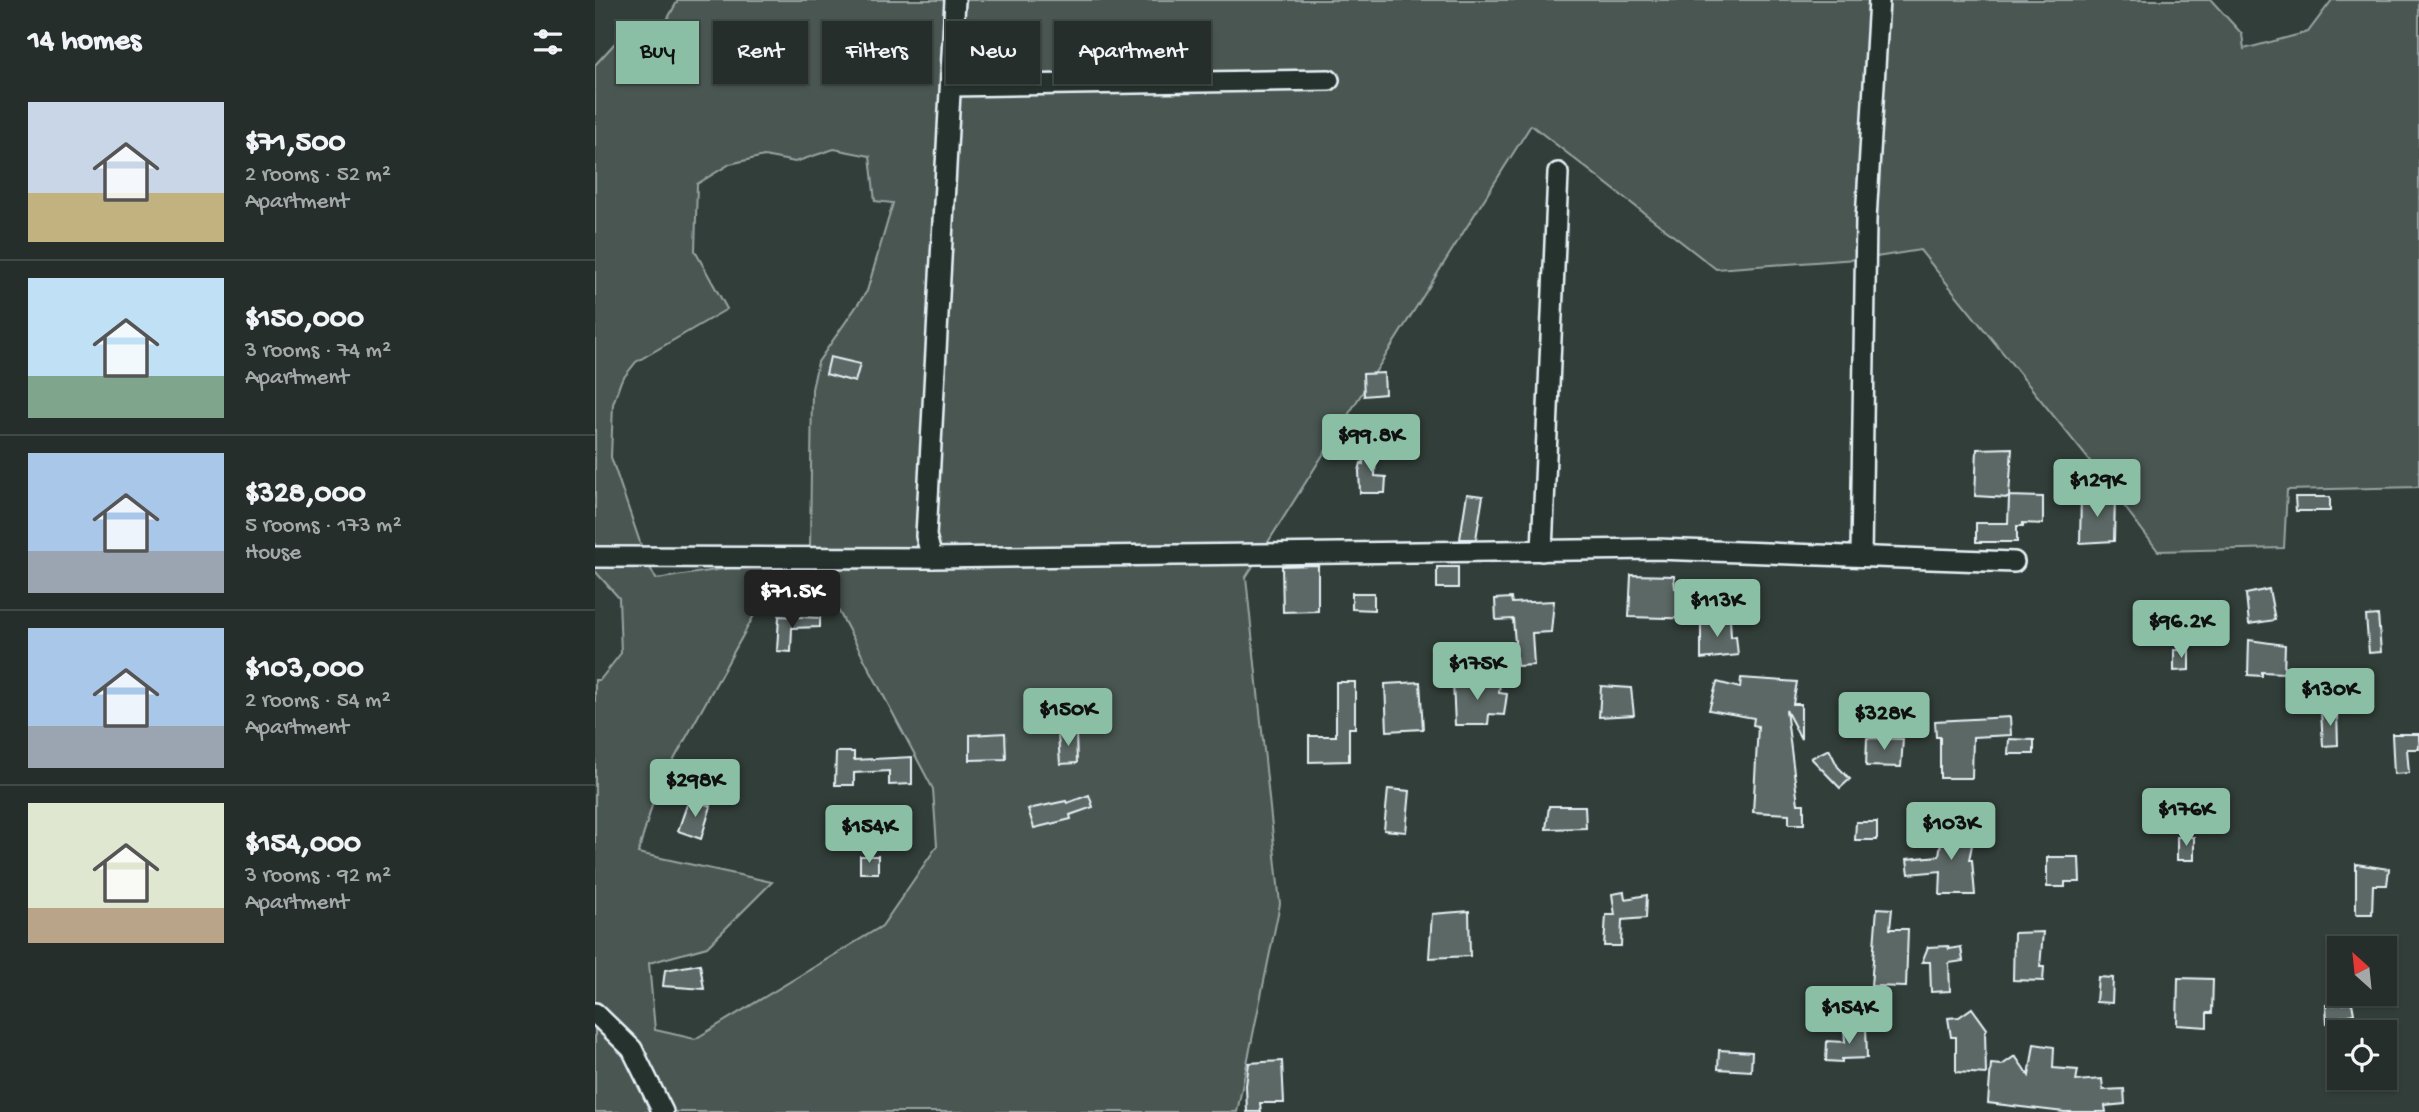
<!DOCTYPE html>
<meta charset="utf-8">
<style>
body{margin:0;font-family:"Gochi Hand",sans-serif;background:#2e3633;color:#f1f3f6;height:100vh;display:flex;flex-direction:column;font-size:26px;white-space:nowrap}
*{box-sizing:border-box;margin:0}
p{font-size:23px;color:#a4a8a9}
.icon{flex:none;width:38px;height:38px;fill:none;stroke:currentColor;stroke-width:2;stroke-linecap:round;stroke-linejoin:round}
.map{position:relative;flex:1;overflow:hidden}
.drawer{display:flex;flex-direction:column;background:#262e2b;width:595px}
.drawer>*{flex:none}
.banner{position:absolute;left:21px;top:21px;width:665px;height:63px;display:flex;gap:14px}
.needle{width:46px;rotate:333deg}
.buttons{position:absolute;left:1732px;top:936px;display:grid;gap:14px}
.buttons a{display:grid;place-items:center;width:70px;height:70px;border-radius:0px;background:#262e2b;box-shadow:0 2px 5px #0004,0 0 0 2px #424a47;font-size:35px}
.price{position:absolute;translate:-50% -60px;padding:0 16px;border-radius:7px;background:#8abfa5;color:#111;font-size:23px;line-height:46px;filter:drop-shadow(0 2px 4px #0008)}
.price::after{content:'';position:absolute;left:50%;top:42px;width:21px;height:16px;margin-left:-10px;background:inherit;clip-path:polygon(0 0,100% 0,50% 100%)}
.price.current{background:#222;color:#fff}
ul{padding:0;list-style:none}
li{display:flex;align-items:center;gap:21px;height:175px;padding:0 28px}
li+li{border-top:2px solid #424a47}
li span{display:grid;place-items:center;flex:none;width:196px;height:140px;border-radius:0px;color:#555}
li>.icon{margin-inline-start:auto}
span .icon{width:84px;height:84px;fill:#fffc;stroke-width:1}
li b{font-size:30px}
h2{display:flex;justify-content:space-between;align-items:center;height:84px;padding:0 28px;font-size:30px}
.pill{padding:0 24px;border-radius:0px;background:#262e2b;box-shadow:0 2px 5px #0004,0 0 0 2px #424a47;font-size:24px;line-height:63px}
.pill.current{background:#8abfa5;color:#111}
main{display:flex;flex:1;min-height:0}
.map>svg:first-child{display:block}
.green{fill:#495651;stroke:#98a4a4;stroke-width:2;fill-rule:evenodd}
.building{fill:#5c6865;stroke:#e8f1f8;stroke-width:2}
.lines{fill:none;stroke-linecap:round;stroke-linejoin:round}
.street-casing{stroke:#e8f1f8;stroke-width:24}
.street{stroke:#26332d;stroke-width:19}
</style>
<main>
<section class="drawer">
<h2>14 homes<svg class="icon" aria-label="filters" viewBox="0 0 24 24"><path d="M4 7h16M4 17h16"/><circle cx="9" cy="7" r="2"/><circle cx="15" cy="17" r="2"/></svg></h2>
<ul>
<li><span style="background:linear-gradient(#c9d6e8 65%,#c2b280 0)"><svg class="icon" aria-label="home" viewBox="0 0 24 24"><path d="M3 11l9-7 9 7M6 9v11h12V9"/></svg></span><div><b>$71,500</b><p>2 rooms · 52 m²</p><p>Apartment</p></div></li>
<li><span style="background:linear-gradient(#bfe0f5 70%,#7fa58c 0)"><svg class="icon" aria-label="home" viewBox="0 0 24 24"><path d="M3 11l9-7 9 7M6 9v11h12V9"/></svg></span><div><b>$150,000</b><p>3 rooms · 74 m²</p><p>Apartment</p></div></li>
<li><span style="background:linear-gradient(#a9c7e8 70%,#9aa5b1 0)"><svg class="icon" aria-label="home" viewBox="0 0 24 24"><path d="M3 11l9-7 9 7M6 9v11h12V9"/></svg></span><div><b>$328,000</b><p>5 rooms · 173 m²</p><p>House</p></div></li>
<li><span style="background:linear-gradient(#a9c7e8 70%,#9aa5b1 0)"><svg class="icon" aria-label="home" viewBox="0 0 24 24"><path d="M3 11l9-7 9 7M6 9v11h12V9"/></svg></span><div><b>$103,000</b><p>2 rooms · 54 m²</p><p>Apartment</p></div></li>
<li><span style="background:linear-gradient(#dfe7d0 75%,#b9a48a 0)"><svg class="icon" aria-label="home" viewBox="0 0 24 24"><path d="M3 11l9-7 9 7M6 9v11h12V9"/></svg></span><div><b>$154,000</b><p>3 rooms · 92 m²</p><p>Apartment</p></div></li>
</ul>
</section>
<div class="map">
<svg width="1824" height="1112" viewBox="0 0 1824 1112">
<rect width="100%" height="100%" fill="#323e39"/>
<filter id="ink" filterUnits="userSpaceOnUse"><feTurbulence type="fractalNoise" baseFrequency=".0143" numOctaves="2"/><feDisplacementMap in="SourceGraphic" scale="14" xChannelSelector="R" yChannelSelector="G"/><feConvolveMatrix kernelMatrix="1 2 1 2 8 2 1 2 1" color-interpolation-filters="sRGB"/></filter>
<g filter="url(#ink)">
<!-- green -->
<path class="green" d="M 83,0 L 1616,0 L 1647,34 L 1649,49 L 1713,32 L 1737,0 L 1824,0 L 1824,487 L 1692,490 L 1689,548 L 1563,551 L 1495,461 L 1325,250 L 1275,258 L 1121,269 L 936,125 L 651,577 L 685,904 L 642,1112 L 0,1112 L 0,680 L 5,680 L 26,653 L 24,598 L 0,571 L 0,65 L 30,32 L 67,29 ZM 239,149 L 275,156 L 280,201 L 298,203 L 272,291 L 223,362 L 217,389 L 215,549 L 203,558 L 61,579 L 51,560 L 16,457 L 18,404 L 26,381 L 41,362 L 132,309 L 100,251 L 102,184 L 135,164 L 169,156 L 200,162 ZM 172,592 L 241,606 L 338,789 L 342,846 L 287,926 L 100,1039 L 60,1030 L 54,963 L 112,947 L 177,882 L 43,853 L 61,792 Z"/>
<!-- building -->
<g class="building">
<path d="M 235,357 L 265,364 L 260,382 L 231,374 Z"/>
<path d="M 789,373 L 790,394 L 769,396 L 768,374 Z"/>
<path d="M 769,447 L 781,447 L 780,476 L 791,477 L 790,493 L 765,493 L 764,471 L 766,463 L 768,464 Z"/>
<path d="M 1417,448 L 1414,496 L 1448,497 L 1448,524 L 1428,523 L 1428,526 L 1422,526 L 1422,542 L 1381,542 L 1381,523 L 1413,523 L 1414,498 L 1380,496 L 1382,449 Z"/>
<path d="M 872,494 L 888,496 L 881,539 L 865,539 Z"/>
<path d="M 1486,494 L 1503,495 L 1503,498 L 1520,497 L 1519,541 L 1485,543 Z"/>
<path d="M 1700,497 L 1735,497 L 1735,511 L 1701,511 Z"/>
<path d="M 723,565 L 723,611 L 688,612 L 687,566 Z"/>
<rect x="842" y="567" width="21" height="21"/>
<path d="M 1036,575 L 1079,576 L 1080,588 L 1104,588 L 1107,619 L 1034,617 Z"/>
<path d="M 1674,589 L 1680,620 L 1654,624 L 1651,594 Z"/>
<path d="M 757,593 L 779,593 L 779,610 L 757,609 Z"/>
<path d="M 916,598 L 917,603 L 959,601 L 956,632 L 937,633 L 939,665 L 922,666 L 918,619 L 901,620 L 900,599 Z"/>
<path d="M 1783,615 L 1786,652 L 1774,653 L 1771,616 Z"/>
<path d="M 184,616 L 225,618 L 225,627 L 197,628 L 196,652 L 182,651 Z"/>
<path d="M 1135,618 L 1136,637 L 1141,636 L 1143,655 L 1106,659 L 1106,620 Z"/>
<path d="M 1654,640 L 1690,645 L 1689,673 L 1667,672 L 1667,676 L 1653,675 Z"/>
<path d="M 1579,650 L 1594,650 L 1594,670 L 1579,671 Z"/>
<path d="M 1146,678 L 1202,682 L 1198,704 L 1206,704 L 1206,739 L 1191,710 L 1203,804 L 1209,804 L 1209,824 L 1194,824 L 1194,814 L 1158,812 L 1163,726 L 1158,725 L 1159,718 L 1114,710 L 1122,682 L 1145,688 Z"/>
<path d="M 741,682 L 760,682 L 760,728 L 754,728 L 754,761 L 714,762 L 714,736 L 741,736 Z"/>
<path d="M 825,682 L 828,729 L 792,731 L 790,684 Z"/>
<path d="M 858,682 L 905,682 L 904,693 L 912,694 L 909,715 L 894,714 L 893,725 L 860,725 Z"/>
<path d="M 1006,686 L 1036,688 L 1039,715 L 1004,717 Z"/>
<path d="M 1726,711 L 1742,711 L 1743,745 L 1728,746 Z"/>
<path d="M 1415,717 L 1416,735 L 1378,737 L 1377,778 L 1345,778 L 1345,737 L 1341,737 L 1340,721 Z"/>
<path d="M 410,733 L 411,759 L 375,760 L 375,735 Z"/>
<path d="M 481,733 L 482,763 L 465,764 L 463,734 Z"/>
<path d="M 1797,734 L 1824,734 L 1824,749 L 1812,749 L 1814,773 L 1799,774 Z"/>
<path d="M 1272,738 L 1308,739 L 1306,767 L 1271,766 Z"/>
<path d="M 1414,739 L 1439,740 L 1439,754 L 1413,754 Z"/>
<path d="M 1234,749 L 1243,767 L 1255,779 L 1245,788 L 1216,758 Z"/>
<path d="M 241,752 L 259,752 L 259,760 L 317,757 L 317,784 L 294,785 L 294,771 L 259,773 L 259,785 L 240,785 Z"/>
<path d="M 793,789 L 815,791 L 811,832 L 789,830 Z"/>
<path d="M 494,795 L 498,807 L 475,815 L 476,819 L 439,828 L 433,809 L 471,801 L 472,803 Z"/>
<path d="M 94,799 L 116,806 L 106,839 L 83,831 Z"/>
<path d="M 954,806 L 990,806 L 991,828 L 951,829 Z"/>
<path d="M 1261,822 L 1282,822 L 1282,840 L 1260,840 Z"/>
<path d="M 1348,826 L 1380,830 L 1374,860 L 1377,860 L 1380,895 L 1345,895 L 1346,871 L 1314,874 L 1312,859 L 1344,856 Z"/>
<rect x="1582" y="837" width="17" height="23"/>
<rect x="265" y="856" width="18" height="17"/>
<path d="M 1452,857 L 1484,857 L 1485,882 L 1470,882 L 1470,887 L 1452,887 Z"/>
<path d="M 1761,864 L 1794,869 L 1792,885 L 1778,885 L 1777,914 L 1761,914 Z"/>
<path d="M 1029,892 L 1030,899 L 1052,895 L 1051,918 L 1027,920 L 1026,946 L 1009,946 L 1011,915 L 1020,915 L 1017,894 Z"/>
<path d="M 1282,908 L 1297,909 L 1295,929 L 1313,929 L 1311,987 L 1276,986 Z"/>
<path d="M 874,911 L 875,956 L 834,958 L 837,914 Z"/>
<path d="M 1448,932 L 1445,967 L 1449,967 L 1448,981 L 1418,980 L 1419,933 Z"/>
<path d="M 1353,946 L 1354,949 L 1366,947 L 1368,961 L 1354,963 L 1355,991 L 1336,992 L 1335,962 L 1327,962 L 1333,947 Z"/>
<path d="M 105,964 L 109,989 L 68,986 L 70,970 Z"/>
<path d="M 1503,977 L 1518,978 L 1517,1003 L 1501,1002 Z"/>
<path d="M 1583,978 L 1618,979 L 1617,1013 L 1612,1013 L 1612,1027 L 1582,1025 Z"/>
<path d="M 1757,1003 L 1759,1014 L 1745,1017 L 1746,1022 L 1732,1023 L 1731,1005 Z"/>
<path d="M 1377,1008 L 1392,1029 L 1390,1031 L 1391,1074 L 1361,1072 L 1361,1037 L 1356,1037 L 1353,1018 L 1364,1017 Z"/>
<path d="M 1271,1026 L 1272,1058 L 1247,1059 L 1247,1062 L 1231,1061 L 1232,1041 L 1250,1042 L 1249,1027 Z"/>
<path d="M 1439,1044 L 1459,1047 L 1458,1068 L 1483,1070 L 1481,1081 L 1507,1079 L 1508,1090 L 1529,1089 L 1530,1104 L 1510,1106 L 1511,1112 L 1469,1112 L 1393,1103 L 1396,1064 L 1407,1065 L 1420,1056 L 1434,1076 Z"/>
<path d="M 1124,1050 L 1157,1052 L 1156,1071 L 1123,1069 Z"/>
<path d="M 687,1061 L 689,1103 L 665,1103 L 666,1112 L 652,1112 L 651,1085 L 654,1063 Z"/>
</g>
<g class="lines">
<defs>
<g id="street">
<path d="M 360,0 L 331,536 L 337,558 L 1061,549 L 1419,562"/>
<path d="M 356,86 L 734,80"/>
<path d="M 947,551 L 963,173"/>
<path d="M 1266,556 L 1271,220 L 1284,0"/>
<path d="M 0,557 L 337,558"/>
<path d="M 0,1013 L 37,1049 L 68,1112"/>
</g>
</defs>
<!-- street casing -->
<use href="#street" class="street-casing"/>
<!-- street -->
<use href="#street" class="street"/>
</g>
</g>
</svg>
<div class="buttons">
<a><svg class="needle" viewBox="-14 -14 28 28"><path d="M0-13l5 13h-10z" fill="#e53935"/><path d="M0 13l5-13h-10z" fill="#a4a8a9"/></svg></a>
<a><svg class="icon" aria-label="locate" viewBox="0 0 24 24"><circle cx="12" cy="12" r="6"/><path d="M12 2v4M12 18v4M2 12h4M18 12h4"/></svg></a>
</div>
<b class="price" style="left:776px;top:474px">$99.8K</b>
<b class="price" style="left:1502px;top:519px">$129K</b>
<b class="price current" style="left:197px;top:630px">$71.5K</b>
<b class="price" style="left:1122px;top:639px">$113K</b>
<b class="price" style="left:1586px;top:660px">$96.2K</b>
<b class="price" style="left:882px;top:702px">$175K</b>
<b class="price" style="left:1735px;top:728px">$130K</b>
<b class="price" style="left:473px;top:748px">$150K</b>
<b class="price" style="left:1289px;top:752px">$328K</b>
<b class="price" style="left:100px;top:819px">$298K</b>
<b class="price" style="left:1591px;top:848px">$176K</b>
<b class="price" style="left:1356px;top:862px">$103K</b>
<b class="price" style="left:274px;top:865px">$154K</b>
<b class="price" style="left:1254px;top:1046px">$154K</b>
<div class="banner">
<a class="pill current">Buy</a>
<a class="pill">Rent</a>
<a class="pill">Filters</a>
<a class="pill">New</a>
<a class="pill">Apartment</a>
</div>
</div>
</main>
